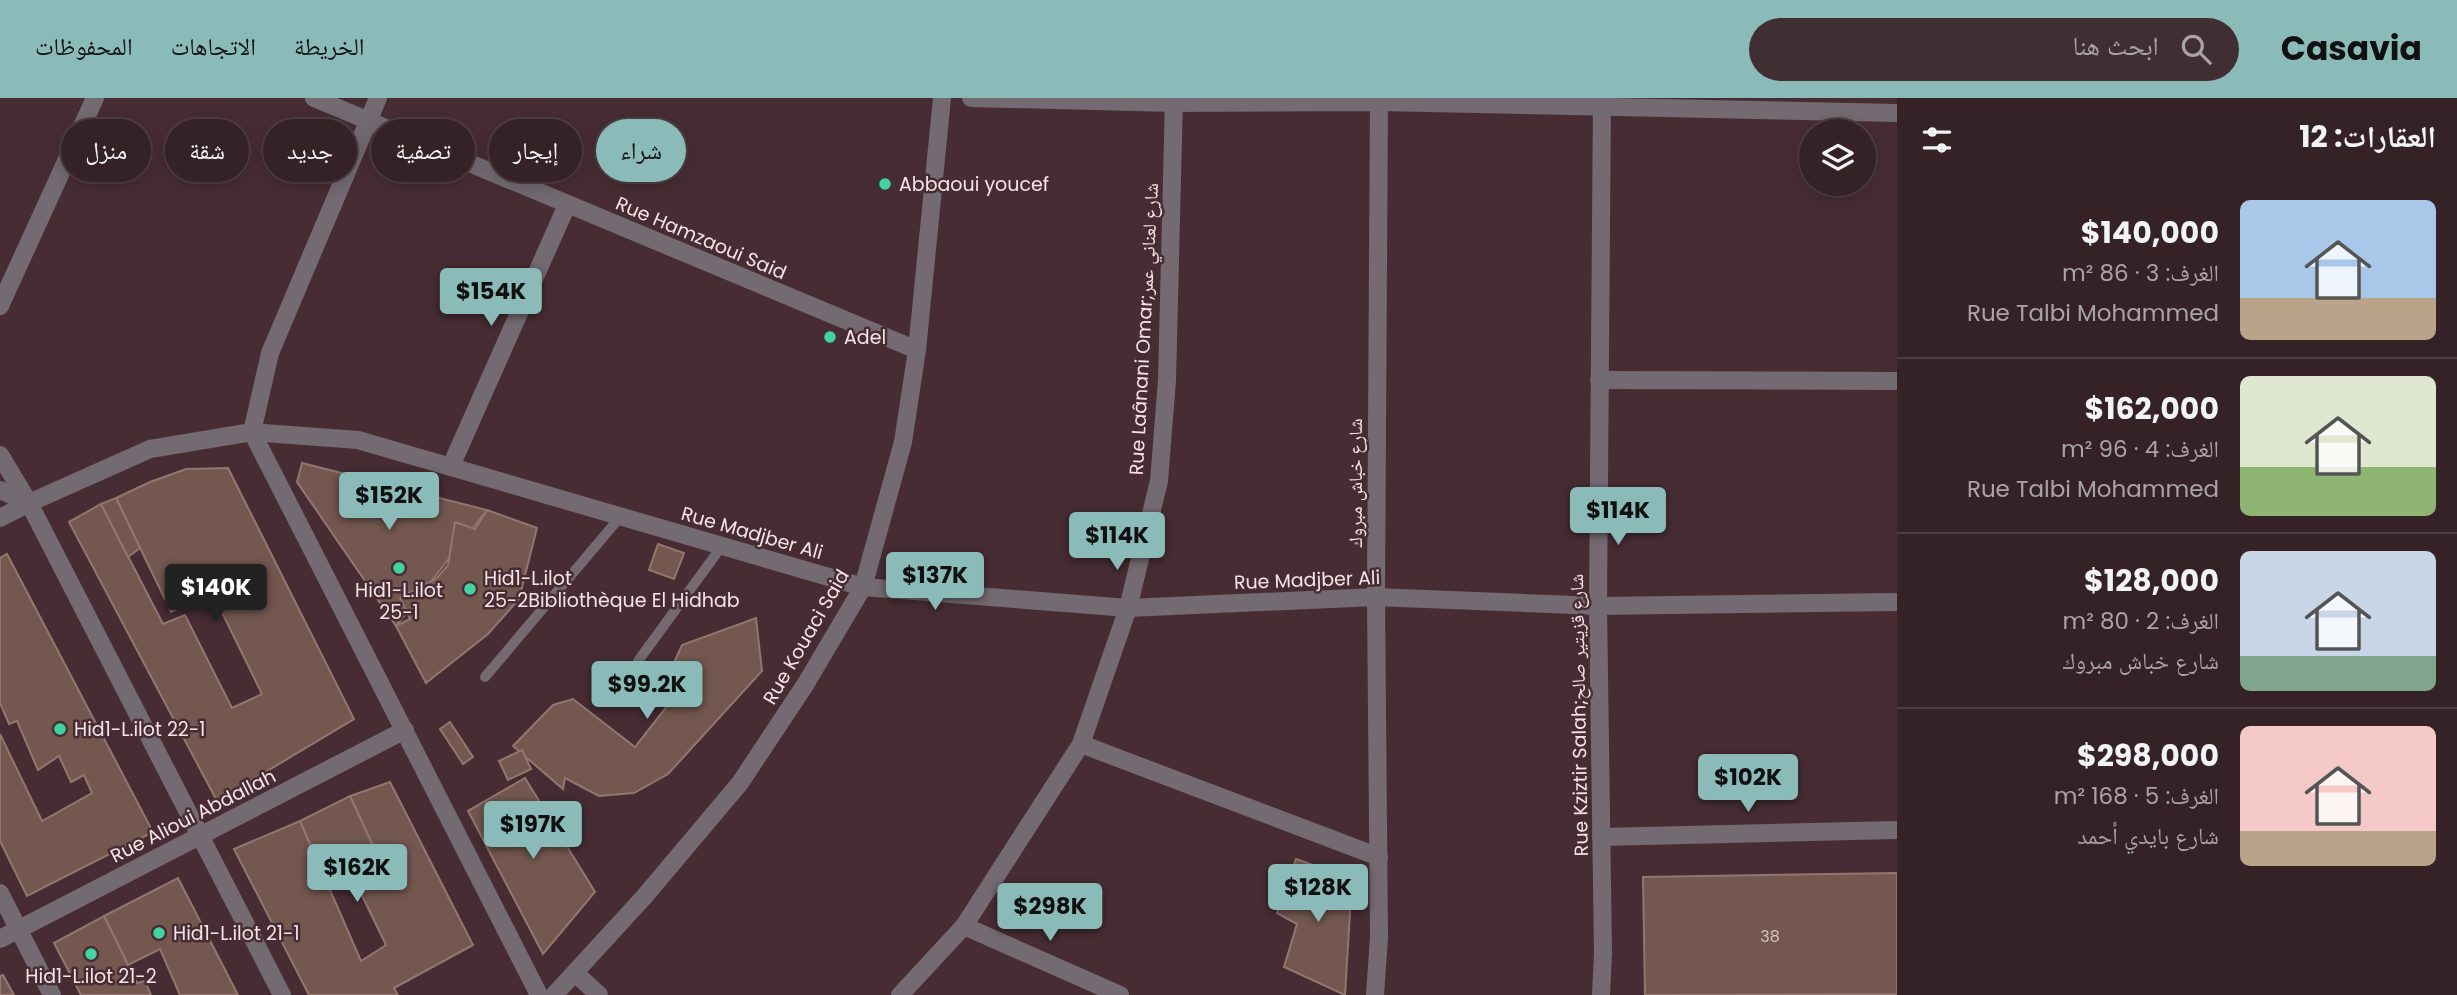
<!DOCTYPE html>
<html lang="ar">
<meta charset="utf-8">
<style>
body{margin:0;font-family:Poppins,"Noto Naskh Arabic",sans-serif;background:#402f32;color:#f1f3f6;direction:rtl;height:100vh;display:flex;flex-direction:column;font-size:26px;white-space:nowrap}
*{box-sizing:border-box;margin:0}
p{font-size:23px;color:#aaa4a7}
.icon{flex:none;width:38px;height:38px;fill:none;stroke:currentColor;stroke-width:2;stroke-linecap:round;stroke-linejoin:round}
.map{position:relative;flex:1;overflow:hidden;direction:ltr}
.panel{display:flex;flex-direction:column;background:#352226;width:560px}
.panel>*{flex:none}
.hud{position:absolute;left:21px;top:21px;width:665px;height:63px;direction:rtl;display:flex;gap:14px}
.tools{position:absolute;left:1799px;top:21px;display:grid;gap:14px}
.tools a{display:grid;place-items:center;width:77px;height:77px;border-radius:50%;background:#352226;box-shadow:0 4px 18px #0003,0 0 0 2px #4f3f43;font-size:35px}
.price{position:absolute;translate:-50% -60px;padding:0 16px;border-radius:7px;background:#8bbbb9;color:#111;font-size:23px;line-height:46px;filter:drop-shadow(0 2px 4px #0008)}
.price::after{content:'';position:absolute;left:50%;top:42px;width:21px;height:16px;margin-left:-10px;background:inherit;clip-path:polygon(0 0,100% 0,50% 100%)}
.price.on{background:#222;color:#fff}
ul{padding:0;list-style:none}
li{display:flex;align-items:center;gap:21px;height:175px;padding:0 21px}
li+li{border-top:2px solid #4f3f43}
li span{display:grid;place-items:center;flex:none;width:196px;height:140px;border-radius:10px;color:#555}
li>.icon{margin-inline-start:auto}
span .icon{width:84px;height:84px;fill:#fffc;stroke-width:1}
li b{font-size:30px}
h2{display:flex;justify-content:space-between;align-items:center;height:84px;padding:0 21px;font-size:30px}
.chip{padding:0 24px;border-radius:32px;background:#352226;box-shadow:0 4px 18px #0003,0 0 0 2px #4f3f43;font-size:24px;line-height:63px}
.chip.on{background:#8bbbb9;color:#111}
header{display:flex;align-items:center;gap:42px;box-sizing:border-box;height:98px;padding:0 35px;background:#8bbbb9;color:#111}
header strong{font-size:33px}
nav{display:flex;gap:38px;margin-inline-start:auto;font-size:24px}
.search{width:490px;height:63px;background:#402f32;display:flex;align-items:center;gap:18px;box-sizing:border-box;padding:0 24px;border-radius:38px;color:#aaa4a7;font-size:26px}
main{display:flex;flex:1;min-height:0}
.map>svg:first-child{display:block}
.building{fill:#745850;stroke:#94766e;stroke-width:2}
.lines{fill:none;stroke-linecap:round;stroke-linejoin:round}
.service{stroke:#746a72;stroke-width:10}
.minor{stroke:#746a72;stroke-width:18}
.tertiary{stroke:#746a72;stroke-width:18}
.poi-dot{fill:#41d4a1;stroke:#472d33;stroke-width:2.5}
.labels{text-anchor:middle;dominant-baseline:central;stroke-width:5;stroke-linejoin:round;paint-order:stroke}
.number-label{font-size:16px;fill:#d5c1c1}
.poi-label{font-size:19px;fill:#f5e4e7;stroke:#472d33;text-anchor:start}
.street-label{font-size:19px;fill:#f5e4e7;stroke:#472d33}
</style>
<header>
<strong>Casavia</strong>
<div class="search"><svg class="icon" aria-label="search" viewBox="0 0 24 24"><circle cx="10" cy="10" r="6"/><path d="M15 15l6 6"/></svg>ابحث هنا</div>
<nav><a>الخريطة</a><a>الاتجاهات</a><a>المحفوظات</a></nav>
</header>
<main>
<section class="panel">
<h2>العقارات: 12<svg class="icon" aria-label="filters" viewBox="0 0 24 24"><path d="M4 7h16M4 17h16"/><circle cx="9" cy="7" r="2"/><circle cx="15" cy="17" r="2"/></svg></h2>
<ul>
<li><span style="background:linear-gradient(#a9c7e8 70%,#b9a48a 0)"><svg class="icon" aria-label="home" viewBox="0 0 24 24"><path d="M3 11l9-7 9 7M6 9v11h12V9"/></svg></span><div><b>$140,000</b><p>الغرف: 3 · 86 m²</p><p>Rue Talbi Mohammed</p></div></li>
<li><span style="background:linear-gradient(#dfe7d0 65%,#8fb573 0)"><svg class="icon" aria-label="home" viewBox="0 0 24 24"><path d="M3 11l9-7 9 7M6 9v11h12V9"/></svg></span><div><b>$162,000</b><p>الغرف: 4 · 96 m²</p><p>Rue Talbi Mohammed</p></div></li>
<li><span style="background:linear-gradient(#c9d6e8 75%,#7fa58c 0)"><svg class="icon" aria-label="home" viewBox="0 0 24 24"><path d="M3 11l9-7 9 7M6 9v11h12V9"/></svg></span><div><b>$128,000</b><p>الغرف: 2 · 80 m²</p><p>شارع خباش مبروك</p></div></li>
<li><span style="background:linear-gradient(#f6c9c9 75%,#b9a48a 0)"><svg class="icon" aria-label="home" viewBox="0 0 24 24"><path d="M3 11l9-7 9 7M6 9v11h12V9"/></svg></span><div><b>$298,000</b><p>الغرف: 5 · 168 m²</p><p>شارع بايدي أحمد</p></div></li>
</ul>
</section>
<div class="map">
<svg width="1897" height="897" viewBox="0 0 1897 897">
<rect width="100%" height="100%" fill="#472d33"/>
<!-- building -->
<g class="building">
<path d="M 302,365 L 487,412 L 396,528 L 297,384 Z"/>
<path d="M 228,370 L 354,621 L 217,703 L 69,424 L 101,406 L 163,526 L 185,517 L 232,610 L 262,596 L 212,494 L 171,514 L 116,400 L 150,384 L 186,371 Z"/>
<path d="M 116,400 L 140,450 L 128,459 L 101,406 Z"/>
<path d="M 487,412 L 537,430 L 519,501 L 488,536 L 426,585 L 396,528 L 410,521 L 400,500 L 436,481 L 448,467 L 455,424 L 475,431 Z"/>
<path d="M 658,446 L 684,455 L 674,481 L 649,472 Z"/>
<path d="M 7,456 L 153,734 L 27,798 L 0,743 L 0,636 L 42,723 L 92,695 L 84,677 L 71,684 L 59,658 L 38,672 L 17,623 L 9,626 L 0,605 L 0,460 Z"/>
<path d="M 756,520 L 762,573 L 668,676 L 634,695 L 599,698 L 565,680 L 563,691 L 513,648 L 553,607 L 573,601 L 635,649 L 692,576 L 673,567 L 682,547 Z"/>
<path d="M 450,624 L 473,659 L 463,666 L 440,631 Z"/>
<path d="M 522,652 L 531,671 L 508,682 L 499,663 Z"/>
<path d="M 525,680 L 595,794 L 543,856 L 468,713 Z"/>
<path d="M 390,684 L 473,847 L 394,890 L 398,897 L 309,897 L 234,751 L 300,723 L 361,863 L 386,847 L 355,783 L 384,771 L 350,698 Z"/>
<path d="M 350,698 L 373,748 L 320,769 L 300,723 Z"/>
<path d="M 1296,761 L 1352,781 L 1345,897 L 1284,869 L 1297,826 L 1277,815 Z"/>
<path d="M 1897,775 L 1897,896 L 1645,897 L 1643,779 Z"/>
<path d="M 178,780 L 238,897 L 180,897 L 160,851 L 128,867 L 104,818 Z"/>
<path d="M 104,818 L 137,885 L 145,883 L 151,897 L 81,897 L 54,845 Z"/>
<path d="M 3,877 L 14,897 L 0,897 L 0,878 Z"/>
</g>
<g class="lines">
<!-- service -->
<g class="service">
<path d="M 638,563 L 722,448"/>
<path d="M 485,579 L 621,418"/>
</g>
<!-- minor -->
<g class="minor">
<path d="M 314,0 L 917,252"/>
<path d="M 378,0 L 270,255 L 252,334 L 539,897"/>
<path d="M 971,0 L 1174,5 L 1379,4 L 1897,15"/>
<path d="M 0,208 L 95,0"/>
<path d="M 1599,282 L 1897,283"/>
<path d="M 0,357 L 29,405 L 282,897"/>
<path d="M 451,368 L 567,107"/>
<path d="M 0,392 L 29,405"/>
<path d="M 0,420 L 29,405 L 150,351 L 252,334 L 358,342 L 863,489 L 1128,510 L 1376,499 L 1598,508 L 1897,504"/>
<path d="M 1081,646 L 1379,759"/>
<path d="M 1601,739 L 1897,732"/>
<path d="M 0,795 L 52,897"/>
<path d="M 964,828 L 1120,897"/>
<path d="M 0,841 L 405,632"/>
<path d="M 575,875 L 599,897"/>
<path d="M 900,897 L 964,828 L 1081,646 L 1128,510 L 1159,383 L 1167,282 L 1174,0"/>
<path d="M 1375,897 L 1379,840 L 1376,499 L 1379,0"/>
<path d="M 1601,897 L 1603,855 L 1598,508 L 1602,0"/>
</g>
<!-- tertiary -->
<path class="tertiary" d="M 554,897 L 644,799 L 740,685 L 805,587 L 863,489 L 903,344 L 917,252 L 942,0"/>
</g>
<!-- markers -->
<g class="poi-dot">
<circle cx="885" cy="86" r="7"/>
<circle cx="830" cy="239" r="7"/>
<circle cx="399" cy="470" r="7"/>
<circle cx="470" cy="491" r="7"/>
<circle cx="60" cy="631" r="7"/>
<circle cx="159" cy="835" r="7"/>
<circle cx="91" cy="856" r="7"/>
</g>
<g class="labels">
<!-- number labels -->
<g class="number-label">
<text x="1770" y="838">38</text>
</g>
<!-- poi labels -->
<g class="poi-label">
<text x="899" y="86">Abbaoui youcef</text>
<text x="844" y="239">Adel</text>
<text x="484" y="480">Hid1-L.ilot<tspan x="484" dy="22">25-2Bibliothèque El Hidhab</tspan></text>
<text x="399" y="492" text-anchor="middle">Hid1-L.ilot<tspan x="399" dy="22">25-1</tspan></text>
<text x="74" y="631">Hid1-L.ilot 22-1</text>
<text x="173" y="835">Hid1-L.ilot 21-1</text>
<text x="91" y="878" text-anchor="middle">Hid1-L.ilot 21-2</text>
</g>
<!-- street labels -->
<g class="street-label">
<text transform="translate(701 140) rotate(23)">Rue Hamzaoui Said</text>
<text transform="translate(1144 231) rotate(-87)">Rue Laânani Omar;شارع لعناني عمر</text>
<text transform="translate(1355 385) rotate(-90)">شارع خباش مبروك</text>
<text transform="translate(752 435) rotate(16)">Rue Madjber Ali</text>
<text transform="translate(1307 482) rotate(-2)">Rue Madjber Ali</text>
<text transform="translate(806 539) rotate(-60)">Rue Kouaci Said</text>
<text transform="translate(1579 617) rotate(-91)">Rue Kziztir Salah;شارع قزيتير صالح</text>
<text transform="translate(193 718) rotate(-27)">Rue Alioui Abdallah</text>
</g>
</g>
</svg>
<div class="tools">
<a><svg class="icon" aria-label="layers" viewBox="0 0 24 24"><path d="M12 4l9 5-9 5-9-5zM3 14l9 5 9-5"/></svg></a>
</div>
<b class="price" style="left:491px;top:230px">$154K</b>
<b class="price" style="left:389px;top:434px">$152K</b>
<b class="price" style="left:1618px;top:449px">$114K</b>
<b class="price" style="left:1117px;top:474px">$114K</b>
<b class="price" style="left:935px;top:514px">$137K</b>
<b class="price on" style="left:216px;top:526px">$140K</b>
<b class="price" style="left:647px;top:623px">$99.2K</b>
<b class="price" style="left:1748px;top:716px">$102K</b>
<b class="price" style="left:533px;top:763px">$197K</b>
<b class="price" style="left:357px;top:806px">$162K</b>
<b class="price" style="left:1318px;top:826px">$128K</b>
<b class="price" style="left:1050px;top:845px">$298K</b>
<div class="hud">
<a class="chip on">شراء</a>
<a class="chip">إيجار</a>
<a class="chip">تصفية</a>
<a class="chip">جديد</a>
<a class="chip">شقة</a>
<a class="chip">منزل</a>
</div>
</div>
</main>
